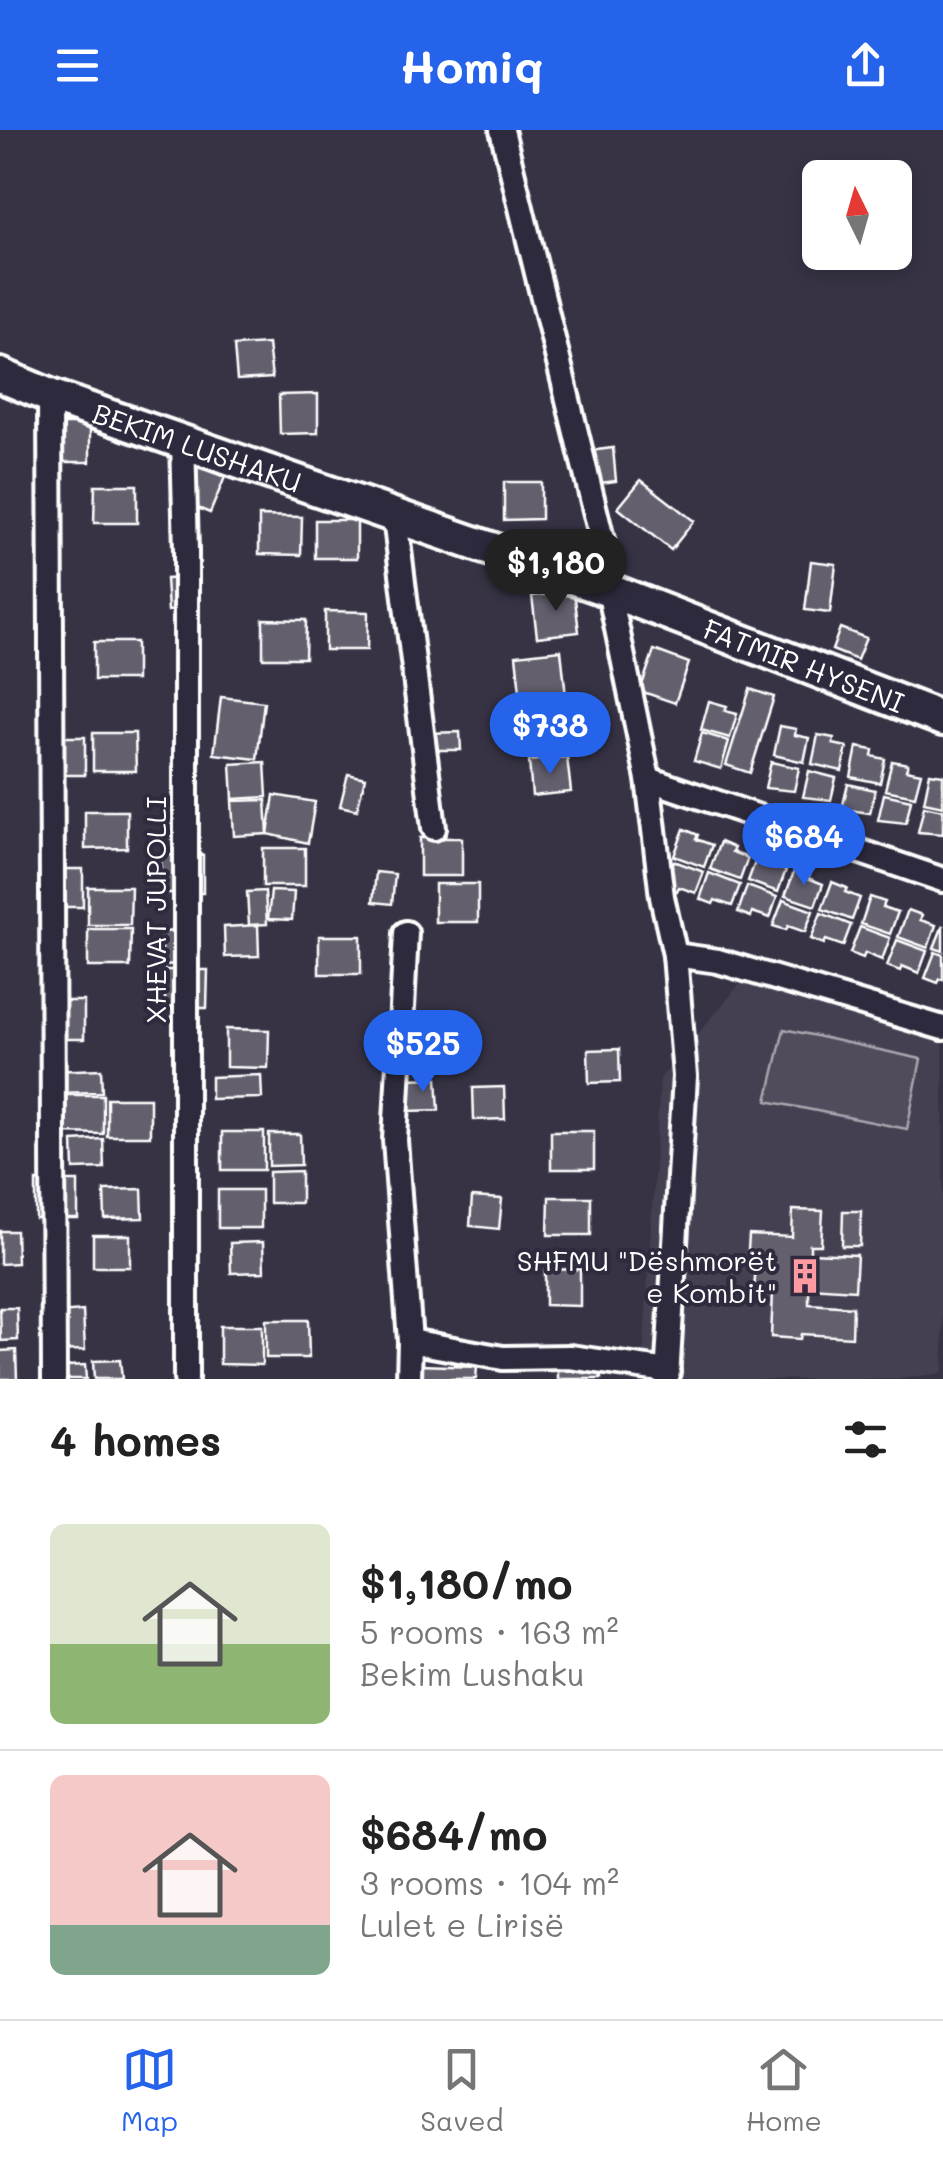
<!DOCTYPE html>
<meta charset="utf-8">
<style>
body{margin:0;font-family:Mali,sans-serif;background:#f2f2f2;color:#222;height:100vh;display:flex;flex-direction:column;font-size:38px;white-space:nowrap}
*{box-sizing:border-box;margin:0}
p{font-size:32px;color:#767676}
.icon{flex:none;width:55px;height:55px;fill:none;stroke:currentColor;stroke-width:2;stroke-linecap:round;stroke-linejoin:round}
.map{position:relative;height:1249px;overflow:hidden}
.side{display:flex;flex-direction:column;background:#fff;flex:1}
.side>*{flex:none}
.needle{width:65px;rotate:355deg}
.fabs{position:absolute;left:802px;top:30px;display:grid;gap:20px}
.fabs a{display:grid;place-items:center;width:110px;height:110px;border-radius:15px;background:#fff;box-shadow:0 5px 15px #0003;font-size:50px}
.price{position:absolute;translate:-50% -85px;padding:0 22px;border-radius:35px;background:#2563eb;color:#fff;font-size:32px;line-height:65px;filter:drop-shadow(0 2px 5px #0008)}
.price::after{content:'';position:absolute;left:50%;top:60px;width:30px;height:22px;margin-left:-15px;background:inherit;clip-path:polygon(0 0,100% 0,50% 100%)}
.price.selected{background:#222;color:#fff}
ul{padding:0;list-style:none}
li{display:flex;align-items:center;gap:30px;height:250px;padding:0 50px}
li+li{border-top:2px solid #e0e0e0}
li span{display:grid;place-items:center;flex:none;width:280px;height:200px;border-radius:15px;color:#555}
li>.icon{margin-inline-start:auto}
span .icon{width:120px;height:120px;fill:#fffc;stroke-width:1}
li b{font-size:42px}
h2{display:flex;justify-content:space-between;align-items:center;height:120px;padding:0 50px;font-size:42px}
header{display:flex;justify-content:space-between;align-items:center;height:130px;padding:0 50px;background:#2563eb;color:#fff;font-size:45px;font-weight:700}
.tabs{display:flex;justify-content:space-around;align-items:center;height:140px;border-top:2px solid #e0e0e0;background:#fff;font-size:28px;color:#767676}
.tabs a{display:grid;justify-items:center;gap:5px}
.tabs .selected{color:#2563eb}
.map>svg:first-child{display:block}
.built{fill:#444051}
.green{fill:#514c5c;stroke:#a8a6ae;stroke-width:2.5}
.building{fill:#635f6d;stroke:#fff;stroke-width:2.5}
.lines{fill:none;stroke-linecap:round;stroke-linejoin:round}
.street-casing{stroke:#fff;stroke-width:30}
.secondary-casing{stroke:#fff;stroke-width:40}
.street{stroke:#2f2a3d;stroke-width:22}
.secondary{stroke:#2f2a3d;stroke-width:32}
.labels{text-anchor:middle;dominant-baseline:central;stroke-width:8;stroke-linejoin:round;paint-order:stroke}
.street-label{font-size:28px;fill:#fff;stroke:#2f2a3d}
.poi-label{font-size:28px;fill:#fff;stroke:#2f2a3d;text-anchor:end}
</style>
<header><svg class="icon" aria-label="menu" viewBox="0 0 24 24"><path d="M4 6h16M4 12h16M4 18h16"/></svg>Homiq<svg class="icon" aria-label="share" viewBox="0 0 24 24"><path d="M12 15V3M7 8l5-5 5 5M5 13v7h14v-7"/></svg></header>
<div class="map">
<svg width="943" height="1249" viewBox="0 0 943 1249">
<rect width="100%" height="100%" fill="#373345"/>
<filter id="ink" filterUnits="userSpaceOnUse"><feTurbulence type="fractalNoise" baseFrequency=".01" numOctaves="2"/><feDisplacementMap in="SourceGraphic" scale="20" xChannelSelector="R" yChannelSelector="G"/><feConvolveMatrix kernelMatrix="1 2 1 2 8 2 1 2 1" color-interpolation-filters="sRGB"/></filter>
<g filter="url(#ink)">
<!-- built -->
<path class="built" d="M 745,848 L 943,913 L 943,1243 L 898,1249 L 642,1249 L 660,949 Z"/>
<!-- green -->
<path class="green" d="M 784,899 L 921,929 L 907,999 L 767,971 Z"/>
<!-- building -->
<g class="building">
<path d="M 268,214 L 272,248 L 237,250 L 234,216 Z"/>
<path d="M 318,264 L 318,303 L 280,304 L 279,265 Z"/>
<rect x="47" y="294" width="43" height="38"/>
<path d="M 613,318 L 616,351 L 577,356 L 573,323 Z"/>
<path d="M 185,331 L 225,347 L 210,383 L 171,367 Z"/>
<path d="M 641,350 L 694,391 L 671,420 L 618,378 Z"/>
<path d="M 504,352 L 541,352 L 541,389 L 504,390 Z"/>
<path d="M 95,355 L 137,355 L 137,393 L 94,393 Z"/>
<path d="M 259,386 L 302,387 L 301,425 L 259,424 Z"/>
<rect x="315" y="390" width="42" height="38"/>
<path d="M 811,431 L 836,434 L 830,483 L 805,480 Z"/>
<path d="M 184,448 L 185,480 L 168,481 L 166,449 Z"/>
<path d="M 574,461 L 579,502 L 537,507 L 532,466 Z"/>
<path d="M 325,481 L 368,482 L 367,520 L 325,520 Z"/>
<path d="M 263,489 L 306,490 L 305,528 L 263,528 Z"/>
<path d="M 840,498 L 866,508 L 857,530 L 832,520 Z"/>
<rect x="94" y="512" width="42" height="38"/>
<path d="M 561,520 L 568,585 L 523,590 L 516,525 Z"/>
<path d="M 654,520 L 689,533 L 675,573 L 640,561 Z"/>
<path d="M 750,559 L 774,567 L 750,643 L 726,635 Z"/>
<path d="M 221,567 L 264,572 L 257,629 L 214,624 Z"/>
<path d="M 709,571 L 727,576 L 725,581 L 737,584 L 730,608 L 701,600 Z"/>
<path d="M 780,596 L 796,599 L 795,605 L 809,608 L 804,632 L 774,625 Z"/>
<path d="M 460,602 L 461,620 L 428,620 L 428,603 Z"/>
<path d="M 93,603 L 135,603 L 136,641 L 93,641 Z"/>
<path d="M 702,603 L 729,611 L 721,639 L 694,631 Z"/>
<path d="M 818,605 L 834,608 L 833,614 L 847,617 L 842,641 L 812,634 Z"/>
<path d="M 43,607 L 85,607 L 85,645 L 42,645 Z"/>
<path d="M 857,617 L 873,620 L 872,626 L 885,629 L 880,653 L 851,647 Z"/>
<path d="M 567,627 L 571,662 L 532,666 L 529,631 Z"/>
<path d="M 892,631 L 908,634 L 906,640 L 921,643 L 915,666 L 885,660 Z"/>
<path d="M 265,632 L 267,667 L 233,669 L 231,634 Z"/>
<path d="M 771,632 L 799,638 L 794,661 L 765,658 Z"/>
<path d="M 809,641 L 836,648 L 831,670 L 803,667 Z"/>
<path d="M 930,643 L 943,645 L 943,676 L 924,672 Z"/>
<path d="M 348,644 L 365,648 L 357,680 L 340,676 Z"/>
<path d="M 848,654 L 875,660 L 870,683 L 842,679 Z"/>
<path d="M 884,664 L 911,670 L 906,693 L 878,690 Z"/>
<path d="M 274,665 L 315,672 L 308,713 L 268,704 Z"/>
<path d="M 266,670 L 268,704 L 234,706 L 232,671 Z"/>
<path d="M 924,676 L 943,680 L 943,704 L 918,702 Z"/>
<path d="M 85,681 L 127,681 L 127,718 L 85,719 Z"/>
<path d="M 684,699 L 698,705 L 696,709 L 712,715 L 704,737 L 674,726 Z"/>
<rect x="420" y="708" width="42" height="38"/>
<path d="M 720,712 L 734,718 L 732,722 L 748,728 L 740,750 L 710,739 Z"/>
<rect x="263" y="718" width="42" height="38"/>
<path d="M 758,724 L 772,730 L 771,734 L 786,740 L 778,762 L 748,751 Z"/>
<rect x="161" y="725" width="42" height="38"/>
<path d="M 674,731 L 704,742 L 696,763 L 679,757 L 677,761 L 664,757 Z"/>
<rect x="41" y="739" width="42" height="38"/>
<path d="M 795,739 L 810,744 L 808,748 L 823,754 L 815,776 L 785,766 Z"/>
<path d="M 376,742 L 395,744 L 392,774 L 373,772 Z"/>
<path d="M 709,743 L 740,755 L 732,776 L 715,770 L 713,774 L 700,769 Z"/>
<path d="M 832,752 L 847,758 L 845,762 L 860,768 L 852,790 L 822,779 Z"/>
<rect x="435" y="754" width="43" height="38"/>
<path d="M 747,756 L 777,767 L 770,788 L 752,782 L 751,787 L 738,782 Z"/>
<path d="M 88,757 L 131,757 L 130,795 L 88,795 Z"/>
<path d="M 265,761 L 267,794 L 249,795 L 247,762 Z"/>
<path d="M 271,761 L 294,762 L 292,790 L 268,789 Z"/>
<path d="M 870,767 L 885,772 L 883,777 L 898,782 L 890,804 L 861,794 Z"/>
<path d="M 783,770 L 813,781 L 805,802 L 788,796 L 786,800 L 773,796 Z"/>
<path d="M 908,780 L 922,785 L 920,790 L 936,795 L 928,818 L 898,807 Z"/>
<path d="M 821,783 L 851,795 L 843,816 L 826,810 L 824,814 L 811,809 Z"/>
<path d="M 258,795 L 259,826 L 225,827 L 224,797 Z"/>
<path d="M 943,795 L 943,821 L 934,818 Z"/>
<path d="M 860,797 L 890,808 L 882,830 L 865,823 L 863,828 L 850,823 Z"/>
<path d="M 88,799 L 131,799 L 130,837 L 88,837 Z"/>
<path d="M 179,801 L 181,834 L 163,835 L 161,802 Z"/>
<rect x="319" y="806" width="42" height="38"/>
<path d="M 897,810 L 927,821 L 919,843 L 902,836 L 900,841 L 887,836 Z"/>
<path d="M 935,822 L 943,825 L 943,850 L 940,849 L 938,853 L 925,848 Z"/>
<path d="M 165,840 L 208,840 L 207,878 L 165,878 Z"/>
<rect x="42" y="871" width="42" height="38"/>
<path d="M 226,899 L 269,900 L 268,938 L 226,937 Z"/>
<path d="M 619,919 L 620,952 L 589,953 L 588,920 Z"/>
<path d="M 101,939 L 102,962 L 52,963 L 51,941 Z"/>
<path d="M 261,945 L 262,968 L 211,969 L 211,947 Z"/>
<path d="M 437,948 L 439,980 L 408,981 L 407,949 Z"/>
<path d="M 504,957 L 505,989 L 474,990 L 473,958 Z"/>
<path d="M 61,965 L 103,965 L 103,1004 L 61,1003 Z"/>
<rect x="107" y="968" width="43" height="38"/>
<rect x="551" y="1001" width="43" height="38"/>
<rect x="222" y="1002" width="42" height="38"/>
<path d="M 269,1004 L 300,1004 L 301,1035 L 269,1036 Z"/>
<path d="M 103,1009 L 104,1038 L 74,1039 L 73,1011 Z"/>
<path d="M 301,1041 L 301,1073 L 269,1073 L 269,1042 Z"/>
<rect x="36" y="1051" width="42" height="38"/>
<path d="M 142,1059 L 143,1088 L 105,1089 L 104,1060 Z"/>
<rect x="218" y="1060" width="43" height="38"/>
<path d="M 472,1067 L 502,1069 L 499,1099 L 470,1096 Z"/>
<path d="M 549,1067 L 591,1067 L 591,1105 L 548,1105 Z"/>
<path d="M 793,1080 L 823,1081 L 821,1115 L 810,1115 L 810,1123 L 857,1125 L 855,1160 L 809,1157 L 809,1174 L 853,1177 L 852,1207 L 801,1204 L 800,1209 L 771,1207 L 773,1162 L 754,1160 L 756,1135 L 747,1135 L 749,1105 L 792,1107 Z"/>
<path d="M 843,1081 L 861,1081 L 860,1116 L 842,1116 Z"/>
<path d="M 0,1101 L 16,1101 L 17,1133 L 0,1134 Z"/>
<rect x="93" y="1105" width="37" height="32"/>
<path d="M 263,1112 L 264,1142 L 231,1143 L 230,1113 Z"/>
<path d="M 580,1139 L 580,1176 L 545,1175 L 545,1140 Z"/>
<path d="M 0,1178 L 17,1178 L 18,1210 L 1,1211 Z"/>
<path d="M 83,1181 L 85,1220 L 46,1221 L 44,1184 Z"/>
<path d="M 266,1190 L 308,1190 L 309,1228 L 266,1228 Z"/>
<path d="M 220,1196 L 262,1196 L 262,1235 L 220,1234 Z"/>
<path d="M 16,1220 L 17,1249 L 0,1249 L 0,1221 Z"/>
<path d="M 120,1230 L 122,1249 L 94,1249 L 93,1231 Z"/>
<path d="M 85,1235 L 86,1249 L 51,1249 L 50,1237 Z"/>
<path d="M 419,1235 L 477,1237 L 476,1249 L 419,1249 Z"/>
<rect x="558" y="1236" width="43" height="13"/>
</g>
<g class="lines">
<defs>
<g id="street">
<path d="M 502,0 L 602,409 L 609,460 L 648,649 L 662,767 L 675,825 L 685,946 L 667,1249"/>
<path d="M 50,266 L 54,1249"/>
<path d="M 183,310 L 186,421 L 186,1249"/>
<path d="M 395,388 L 434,698"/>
<path d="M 648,649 L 943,750"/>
<path d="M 406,803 L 395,1010 L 410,1211"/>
<path d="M 675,825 L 718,831 L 943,898"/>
<path d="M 409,1249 L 410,1211 L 503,1228 L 570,1227 L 668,1241"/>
</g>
<g id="secondary">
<path id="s1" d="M 0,245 L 50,266 L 609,460 L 943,589"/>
</g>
</defs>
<!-- street casing -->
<use href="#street" class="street-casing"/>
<!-- secondary casing -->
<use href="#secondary" class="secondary-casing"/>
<!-- street -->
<use href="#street" class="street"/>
<!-- secondary -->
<use href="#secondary" class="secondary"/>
</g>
</g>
<!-- icons -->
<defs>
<symbol id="building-bare" viewBox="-9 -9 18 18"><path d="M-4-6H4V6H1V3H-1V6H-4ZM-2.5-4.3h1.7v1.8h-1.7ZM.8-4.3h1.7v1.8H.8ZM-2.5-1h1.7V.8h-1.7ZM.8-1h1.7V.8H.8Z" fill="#ff9aa2" stroke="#2f2a3d" stroke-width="2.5" paint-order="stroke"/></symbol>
</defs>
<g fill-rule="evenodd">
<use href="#building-bare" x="780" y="1121" width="50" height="50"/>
</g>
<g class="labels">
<!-- street labels -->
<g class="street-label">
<text stroke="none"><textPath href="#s1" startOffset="210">BEKIM LUSHAKU</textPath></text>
<text stroke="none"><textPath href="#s1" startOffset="855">FATMIR HYSENI</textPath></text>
<text transform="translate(155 780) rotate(-90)">XHEVAT JUPOLLI</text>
</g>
<!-- poi labels -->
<g class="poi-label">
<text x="777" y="1130">SHFMU "Dëshmorët<tspan x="777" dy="32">e Kombit"</tspan></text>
</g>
</g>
</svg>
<div class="fabs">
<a><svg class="needle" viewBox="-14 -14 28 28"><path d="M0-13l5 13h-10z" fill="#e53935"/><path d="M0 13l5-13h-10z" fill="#767676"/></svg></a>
</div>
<b class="price selected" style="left:556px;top:484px">$1,180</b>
<b class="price" style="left:550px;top:647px">$738</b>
<b class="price" style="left:804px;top:758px">$684</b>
<b class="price" style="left:423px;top:965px">$525</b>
</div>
<section class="side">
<h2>4 homes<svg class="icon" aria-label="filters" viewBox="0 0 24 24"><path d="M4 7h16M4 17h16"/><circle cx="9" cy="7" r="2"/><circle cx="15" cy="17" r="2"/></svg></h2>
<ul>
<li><span style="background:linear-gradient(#dfe7d0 60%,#8fb573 0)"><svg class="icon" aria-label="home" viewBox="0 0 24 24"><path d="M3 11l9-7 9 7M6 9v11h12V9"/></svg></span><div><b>$1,180/mo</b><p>5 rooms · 163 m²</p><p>Bekim Lushaku</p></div></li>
<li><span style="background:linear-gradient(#f6c9c9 75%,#7fa58c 0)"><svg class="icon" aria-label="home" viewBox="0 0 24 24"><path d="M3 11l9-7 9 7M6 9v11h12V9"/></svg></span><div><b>$684/mo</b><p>3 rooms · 104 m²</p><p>Lulet e Lirisë</p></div></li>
</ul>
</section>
<nav class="tabs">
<a class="selected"><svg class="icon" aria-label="map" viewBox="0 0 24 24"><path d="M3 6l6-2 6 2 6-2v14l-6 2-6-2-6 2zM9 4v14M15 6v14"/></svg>Map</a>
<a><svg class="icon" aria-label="saved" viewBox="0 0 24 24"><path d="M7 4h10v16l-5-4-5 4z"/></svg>Saved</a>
<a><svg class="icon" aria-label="home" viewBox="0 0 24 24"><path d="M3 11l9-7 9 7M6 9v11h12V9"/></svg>Home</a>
</nav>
